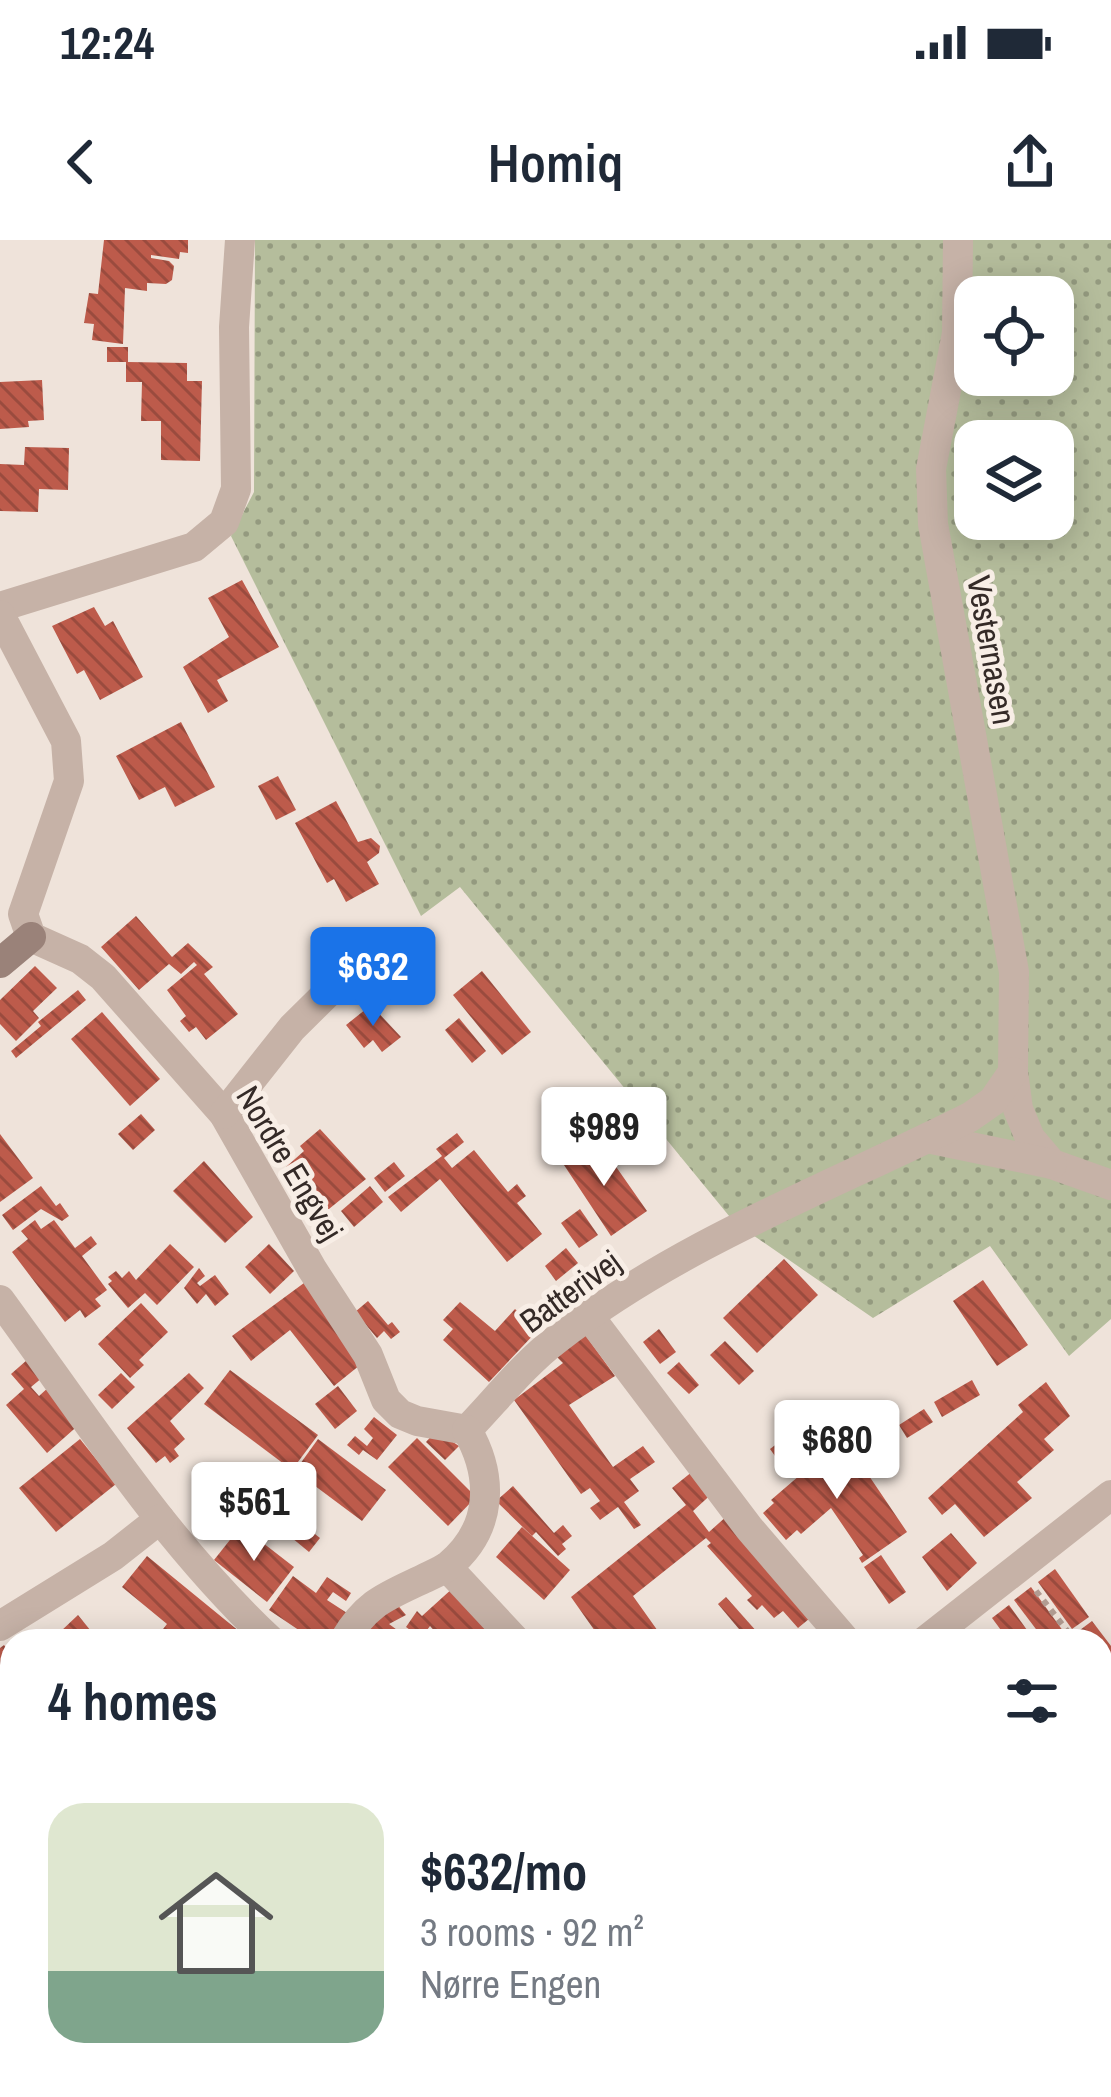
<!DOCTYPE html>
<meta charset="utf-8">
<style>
body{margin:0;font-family:"Archivo Narrow",sans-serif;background:#f2f2f3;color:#1f2937;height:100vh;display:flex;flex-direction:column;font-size:45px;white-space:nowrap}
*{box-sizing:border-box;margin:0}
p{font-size:39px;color:#747a83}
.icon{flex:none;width:66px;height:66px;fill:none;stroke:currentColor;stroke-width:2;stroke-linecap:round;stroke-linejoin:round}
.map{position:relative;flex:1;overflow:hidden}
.panel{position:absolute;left:0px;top:1389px;width:1113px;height:468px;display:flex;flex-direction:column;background:#fff;border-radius:36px 36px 0 0;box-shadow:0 6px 30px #0003}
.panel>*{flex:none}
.fabs{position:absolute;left:954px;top:36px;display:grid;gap:24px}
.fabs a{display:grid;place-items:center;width:120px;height:120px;border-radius:24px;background:#fff;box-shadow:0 6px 30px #0003;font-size:60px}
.price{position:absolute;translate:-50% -102px;padding:0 27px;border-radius:12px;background:#fff;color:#222;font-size:39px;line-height:78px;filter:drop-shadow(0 3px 6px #0008)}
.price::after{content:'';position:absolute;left:50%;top:72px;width:36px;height:27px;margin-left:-18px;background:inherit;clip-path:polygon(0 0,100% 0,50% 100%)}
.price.current{background:#1a73e8;color:#fff}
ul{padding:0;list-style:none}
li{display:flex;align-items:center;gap:36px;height:300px;padding:0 48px}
li span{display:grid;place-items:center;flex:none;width:336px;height:240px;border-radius:36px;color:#555}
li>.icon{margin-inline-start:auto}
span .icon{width:144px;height:144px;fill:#fffc;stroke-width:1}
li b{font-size:51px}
h2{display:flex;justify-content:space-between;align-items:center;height:144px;padding:0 48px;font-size:51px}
.status{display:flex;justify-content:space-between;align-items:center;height:84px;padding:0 60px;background:#fff;direction:ltr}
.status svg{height:33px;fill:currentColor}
header{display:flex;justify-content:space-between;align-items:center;height:156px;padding:0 48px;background:#fff;font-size:54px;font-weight:600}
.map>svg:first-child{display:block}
.grass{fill:url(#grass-dots);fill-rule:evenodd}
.water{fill:#7caaa7}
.building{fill:url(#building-back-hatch)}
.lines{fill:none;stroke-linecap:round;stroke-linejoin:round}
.path{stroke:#b29c92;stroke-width:6;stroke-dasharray:6 6;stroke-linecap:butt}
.street{stroke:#c6b2a7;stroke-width:30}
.secondary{stroke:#9a8279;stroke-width:30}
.labels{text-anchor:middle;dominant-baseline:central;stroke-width:10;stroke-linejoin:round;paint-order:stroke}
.street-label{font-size:33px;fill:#342a27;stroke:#f8eee6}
</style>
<div class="status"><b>12:24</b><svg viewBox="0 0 49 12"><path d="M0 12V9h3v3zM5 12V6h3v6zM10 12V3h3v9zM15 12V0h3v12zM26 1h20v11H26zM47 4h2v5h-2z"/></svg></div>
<header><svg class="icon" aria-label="back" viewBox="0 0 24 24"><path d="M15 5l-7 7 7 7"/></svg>Homiq<svg class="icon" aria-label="share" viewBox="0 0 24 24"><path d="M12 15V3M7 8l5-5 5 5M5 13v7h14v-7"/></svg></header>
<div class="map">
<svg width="1111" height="1857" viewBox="0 0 1111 1857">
<defs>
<pattern id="grass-dots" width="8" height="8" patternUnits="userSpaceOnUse" patternTransform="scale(3)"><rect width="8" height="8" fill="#b5bd9c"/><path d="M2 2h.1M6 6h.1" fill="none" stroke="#949a7f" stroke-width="1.8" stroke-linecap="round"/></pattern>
<pattern id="building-back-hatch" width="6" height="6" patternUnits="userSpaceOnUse" patternTransform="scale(3)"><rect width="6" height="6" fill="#bd5b4b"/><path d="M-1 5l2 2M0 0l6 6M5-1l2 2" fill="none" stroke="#9a4b3e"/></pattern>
</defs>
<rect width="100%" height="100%" fill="#efe3da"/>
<!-- grass -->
<path class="grass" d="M 255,0 L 1111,0 L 1111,1079 L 1069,1116 L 990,1006 L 873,1078 L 734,982 L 460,647 L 421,676 L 231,296 L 254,252 ZM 975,57 L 1053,57 L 1053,135 L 975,135 ZM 975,201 L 1053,201 L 1053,279 L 975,279 Z"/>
<!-- water -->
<path class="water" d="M 1111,1688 L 1111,1857 L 771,1857 L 798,1845 L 1101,1845 L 1101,1690 Z"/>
<!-- building -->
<g class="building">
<path d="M 104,0 L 188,0 L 188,13 L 180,12 L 179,19 L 151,15 L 151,18 L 169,21 L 174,26 L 172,40 L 166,44 L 147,43 L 147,51 L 125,48 L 123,104 L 92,100 L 94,84 L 84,83 L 89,53 L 98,54 Z"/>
<path d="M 107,107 L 128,107 L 128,122 L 187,123 L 187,141 L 202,141 L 200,221 L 161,220 L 161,181 L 141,181 L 142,142 L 126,142 L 126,122 L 107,122 Z"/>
<path d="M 42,140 L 44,180 L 28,181 L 29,187 L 0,189 L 0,142 Z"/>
<path d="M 25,207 L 69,208 L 68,250 L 39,249 L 38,272 L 0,271 L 0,224 L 24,225 Z"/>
<path d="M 242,340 L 279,407 L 217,440 L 228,461 L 208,473 L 183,427 L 229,397 L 208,358 Z"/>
<path d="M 94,367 L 105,386 L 113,381 L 143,437 L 100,460 L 84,430 L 77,434 L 52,386 Z"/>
<path d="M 181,482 L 215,547 L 175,567 L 165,547 L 139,560 L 116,516 Z"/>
<path d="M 278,536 L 296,570 L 276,580 L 258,546 Z"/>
<path d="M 336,561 L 358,602 L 371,598 L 380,606 L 379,613 L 367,622 L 379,644 L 346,662 L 334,639 L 327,643 L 295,583 Z"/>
<path d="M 136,676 L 172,717 L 188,703 L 213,727 L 204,734 L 238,774 L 206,800 L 196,787 L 189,792 L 180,781 L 186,776 L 167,750 L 197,725 L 194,722 L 181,734 L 169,724 L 139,750 L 101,707 Z"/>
<path d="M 35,726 L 57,748 L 33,771 L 39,778 L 16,801 L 0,784 L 0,760 Z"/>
<path d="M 482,731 L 531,792 L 502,815 L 453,755 Z"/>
<path d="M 78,750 L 86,760 L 16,818 L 11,811 L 41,786 L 38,782 Z"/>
<path d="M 371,765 L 401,797 L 382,812 L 373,800 L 364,808 L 346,785 Z"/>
<path d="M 102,772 L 160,839 L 130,866 L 71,799 Z"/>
<path d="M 459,778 L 486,811 L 472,823 L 445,790 Z"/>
<path d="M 141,874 L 155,890 L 133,910 L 118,894 Z"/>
<path d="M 320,889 L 366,939 L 324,973 L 286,927 L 304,911 L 300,906 Z"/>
<path d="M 457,893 L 464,902 L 444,918 L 452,928 L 474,910 L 508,952 L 517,944 L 526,956 L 517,963 L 542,994 L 507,1022 L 440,939 L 401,972 L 388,957 L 442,916 L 436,909 Z"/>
<path d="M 0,894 L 33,938 L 0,962 Z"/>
<path d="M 588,903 L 597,916 L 605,911 L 647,971 L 611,996 L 562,922 Z"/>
<path d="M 204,921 L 253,977 L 225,1003 L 173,951 Z"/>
<path d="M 394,922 L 405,936 L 385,952 L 374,938 Z"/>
<path d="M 41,946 L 56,966 L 60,963 L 69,976 L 62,981 L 41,969 L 13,990 L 2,975 Z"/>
<path d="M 370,946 L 383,962 L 354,987 L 341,971 Z"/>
<path d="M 580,969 L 598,995 L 579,1008 L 561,983 Z"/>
<path d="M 35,980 L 41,989 L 54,980 L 75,1008 L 91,996 L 97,1004 L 82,1016 L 107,1050 L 95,1059 L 101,1066 L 85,1078 L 80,1070 L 65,1082 L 12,1012 L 28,999 L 21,991 Z"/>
<path d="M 170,1004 L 194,1027 L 157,1065 L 145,1053 L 128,1068 L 108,1044 L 112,1041 L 108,1037 L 116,1031 L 122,1038 L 129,1031 L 136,1040 Z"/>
<path d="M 269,1004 L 294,1031 L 270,1054 L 245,1027 Z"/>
<path d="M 566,1008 L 578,1023 L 556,1041 L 545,1026 Z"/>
<path d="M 784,1019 L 818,1055 L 757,1113 L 723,1078 Z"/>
<path d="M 199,1028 L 205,1036 L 197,1043 L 200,1046 L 215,1035 L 229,1054 L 215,1066 L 206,1054 L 197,1064 L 184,1048 Z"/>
<path d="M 983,1040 L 1028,1105 L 997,1126 L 953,1061 Z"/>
<path d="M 304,1043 L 365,1121 L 334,1146 L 290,1090 L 251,1121 L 232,1096 Z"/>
<path d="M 368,1061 L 388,1085 L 392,1082 L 400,1092 L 391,1099 L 384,1091 L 377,1098 L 355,1072 Z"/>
<path d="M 460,1062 L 495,1091 L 515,1069 L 538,1090 L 489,1142 L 443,1100 L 453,1089 L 443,1080 Z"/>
<path d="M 141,1063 L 168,1092 L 139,1120 L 144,1125 L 130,1138 L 98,1104 Z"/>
<path d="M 659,1089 L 676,1112 L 660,1124 L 643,1102 Z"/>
<path d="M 584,1093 L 615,1136 L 569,1165 L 613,1227 L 643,1206 L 655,1222 L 630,1239 L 639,1251 L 624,1262 L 641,1285 L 634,1289 L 618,1267 L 600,1280 L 590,1268 L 600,1261 L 590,1248 L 581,1254 L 514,1160 L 563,1123 L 553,1113 Z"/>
<path d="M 725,1101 L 754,1131 L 739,1145 L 710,1115 Z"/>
<path d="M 27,1120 L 43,1137 L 31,1147 L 39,1156 L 50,1146 L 82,1182 L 47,1213 L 6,1165 L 24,1149 L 11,1134 Z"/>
<path d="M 679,1122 L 699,1145 L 689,1154 L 667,1133 Z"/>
<path d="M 230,1130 L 318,1195 L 292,1230 L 204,1164 Z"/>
<path d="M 121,1133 L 135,1147 L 112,1169 L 98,1155 Z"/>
<path d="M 189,1133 L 204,1148 L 170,1181 L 185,1199 L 174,1209 L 179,1216 L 170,1223 L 165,1216 L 156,1223 L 127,1188 Z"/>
<path d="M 972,1140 L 980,1155 L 942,1177 L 934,1162 Z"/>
<path d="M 1046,1142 L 1070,1176 L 1044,1199 L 1054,1210 L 1017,1242 L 1032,1258 L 984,1297 L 955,1264 L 942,1275 L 928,1258 L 1023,1172 L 1018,1165 Z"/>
<path d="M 338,1146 L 357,1171 L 335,1189 L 315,1164 Z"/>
<path d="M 924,1169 L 933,1182 L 907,1198 L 899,1185 Z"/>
<path d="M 374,1177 L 397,1195 L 377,1220 L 363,1210 L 359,1215 L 347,1205 L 355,1196 L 367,1206 L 373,1198 L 364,1189 Z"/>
<path d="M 436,1191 L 459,1206 L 445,1220 L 426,1202 Z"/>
<path d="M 791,1193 L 801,1206 L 780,1223 L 770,1209 Z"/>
<path d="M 836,1196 L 863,1227 L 907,1292 L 862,1323 L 859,1318 L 863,1315 L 831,1268 L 801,1294 L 797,1290 L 786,1300 L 763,1273 L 774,1263 L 771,1260 L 821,1217 L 817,1213 Z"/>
<path d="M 417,1198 L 476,1257 L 448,1286 L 388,1227 Z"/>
<path d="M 80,1199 L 116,1244 L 56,1292 L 19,1248 Z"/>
<path d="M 318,1199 L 386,1250 L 362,1281 L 295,1231 Z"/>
<path d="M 698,1227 L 717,1249 L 693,1271 L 709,1292 L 728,1275 L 815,1374 L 798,1388 L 783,1371 L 774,1378 L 762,1365 L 757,1370 L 747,1360 L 752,1356 L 707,1306 L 711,1303 L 706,1298 L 633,1356 L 665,1401 L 602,1401 L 571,1357 L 686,1265 L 672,1248 Z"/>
<path d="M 291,1235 L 303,1244 L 285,1267 L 274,1259 Z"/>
<path d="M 513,1246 L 554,1293 L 563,1285 L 572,1296 L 562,1304 L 566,1309 L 558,1316 L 536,1292 L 532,1296 L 496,1261 Z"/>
<path d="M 273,1261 L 320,1298 L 309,1312 L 263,1274 Z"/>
<path d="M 241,1286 L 294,1327 L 267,1362 L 214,1320 Z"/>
<path d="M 522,1287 L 570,1330 L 544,1360 L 496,1317 Z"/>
<path d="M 951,1293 L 977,1323 L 947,1351 L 922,1317 Z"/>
<path d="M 881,1315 L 906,1352 L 889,1364 L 864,1327 Z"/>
<path d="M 147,1316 L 251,1401 L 159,1401 L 156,1398 L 167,1384 L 122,1347 Z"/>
<path d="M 1055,1329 L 1089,1377 L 1072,1389 L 1038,1342 Z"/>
<path d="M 293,1336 L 316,1353 L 327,1337 L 351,1353 L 346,1361 L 333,1352 L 327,1360 L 347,1373 L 328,1401 L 315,1401 L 269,1370 Z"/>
<path d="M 454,1347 L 502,1401 L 443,1401 L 430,1386 L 421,1398 L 406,1387 L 417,1371 L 422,1376 Z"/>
<path d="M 1031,1347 L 1066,1395 L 1058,1401 L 1045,1401 L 1014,1360 Z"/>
<path d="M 726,1357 L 765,1401 L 749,1401 L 718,1364 Z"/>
<path d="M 395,1362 L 406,1375 L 389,1384 L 412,1401 L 353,1401 Z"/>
<path d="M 1009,1365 L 1035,1401 L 1009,1401 L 992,1378 Z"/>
<path d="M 78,1375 L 99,1401 L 67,1401 L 60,1392 Z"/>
<path d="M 1092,1381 L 1111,1406 L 1111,1441 L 1101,1428 L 1101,1401 L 1081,1401 L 1076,1393 Z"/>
<path d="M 4,1405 L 12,1415 L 12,1436 L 0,1446 L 0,1408 Z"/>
<path d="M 0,1602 L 12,1617 L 12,1648 L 0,1658 Z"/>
<path d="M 0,1791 L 11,1802 L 5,1808 L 12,1816 L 12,1845 L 35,1845 L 44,1857 L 0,1857 Z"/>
<path d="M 189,1845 L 246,1845 L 259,1857 L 195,1857 Z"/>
</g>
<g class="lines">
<!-- path -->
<g class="path">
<path d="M 1036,1351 L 1075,1401"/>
<path d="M 1101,1434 L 1111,1447"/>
<path d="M 1101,1540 L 1111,1533"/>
<path d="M 384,1845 L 396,1857"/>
<path d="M 747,1857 L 776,1845"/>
</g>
<!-- street -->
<g class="street">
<path d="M 958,0 L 957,93 L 931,229 L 933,284 L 1014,732 L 1013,832 L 1018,869 L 1030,898 L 1052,924 L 1111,945"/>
<path d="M 0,367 L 194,307 L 224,282 L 236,249 L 234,87 L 240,0"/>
<path d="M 0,375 L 66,501 L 69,541 L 23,674 L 31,697 L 80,719 L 103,737 L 224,874 L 312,1029 L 368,1115 L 386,1160 L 400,1174 L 417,1181 L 467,1190"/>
<path d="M 224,874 L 292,788 L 369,712"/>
<path d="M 927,898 L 1052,924"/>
<path d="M 0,1060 C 85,1176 165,1302 271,1401"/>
<path d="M 589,1076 L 749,1288 L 846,1401"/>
<path d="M 467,1190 C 496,1160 524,1124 557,1099 C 682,1002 831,947 970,877 L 993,861 L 1013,832"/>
<path d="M 447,1327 L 516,1401"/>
<path d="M 0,1386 L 113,1316 L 160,1279"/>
<path d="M 344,1401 C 366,1363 385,1357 423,1339 C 431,1335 441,1331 448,1326 C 493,1289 494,1237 467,1190"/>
<path d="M 925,1401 L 1111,1255"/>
<path d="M 0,1547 L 12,1563"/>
<path d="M 270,1845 L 282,1857"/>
<path d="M 145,1857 L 157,1845"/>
</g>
<!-- secondary -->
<g class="secondary">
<path d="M 0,723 L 31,697"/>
<path d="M 1101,1670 L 1111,1669"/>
<path d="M 451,1857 L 466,1845"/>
</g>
</g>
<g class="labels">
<!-- street labels -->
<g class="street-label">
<text transform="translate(992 410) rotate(80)">Vesternasen</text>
<text transform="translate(290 923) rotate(59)">Nordre Engvej</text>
<text transform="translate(570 1051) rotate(-36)">Batterivej</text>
</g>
</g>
</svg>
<div class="fabs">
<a><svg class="icon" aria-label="locate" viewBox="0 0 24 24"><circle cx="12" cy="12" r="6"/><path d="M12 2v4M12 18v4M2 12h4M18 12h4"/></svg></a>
<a><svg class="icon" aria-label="layers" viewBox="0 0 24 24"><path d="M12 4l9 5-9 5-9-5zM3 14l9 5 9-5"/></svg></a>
</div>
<b class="price current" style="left:373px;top:789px">$632</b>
<b class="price" style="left:604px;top:949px">$989</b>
<b class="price" style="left:837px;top:1262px">$680</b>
<b class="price" style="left:254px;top:1324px">$561</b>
<section class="panel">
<h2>4 homes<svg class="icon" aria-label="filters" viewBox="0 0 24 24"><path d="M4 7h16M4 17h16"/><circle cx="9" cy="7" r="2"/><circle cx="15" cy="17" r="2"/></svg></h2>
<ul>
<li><span style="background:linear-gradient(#dfe7d0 70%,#7fa58c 0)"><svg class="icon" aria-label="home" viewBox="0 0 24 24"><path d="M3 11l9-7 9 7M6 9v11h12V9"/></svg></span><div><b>$632/mo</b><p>3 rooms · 92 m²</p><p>Nørre Engen</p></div></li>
</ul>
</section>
</div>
